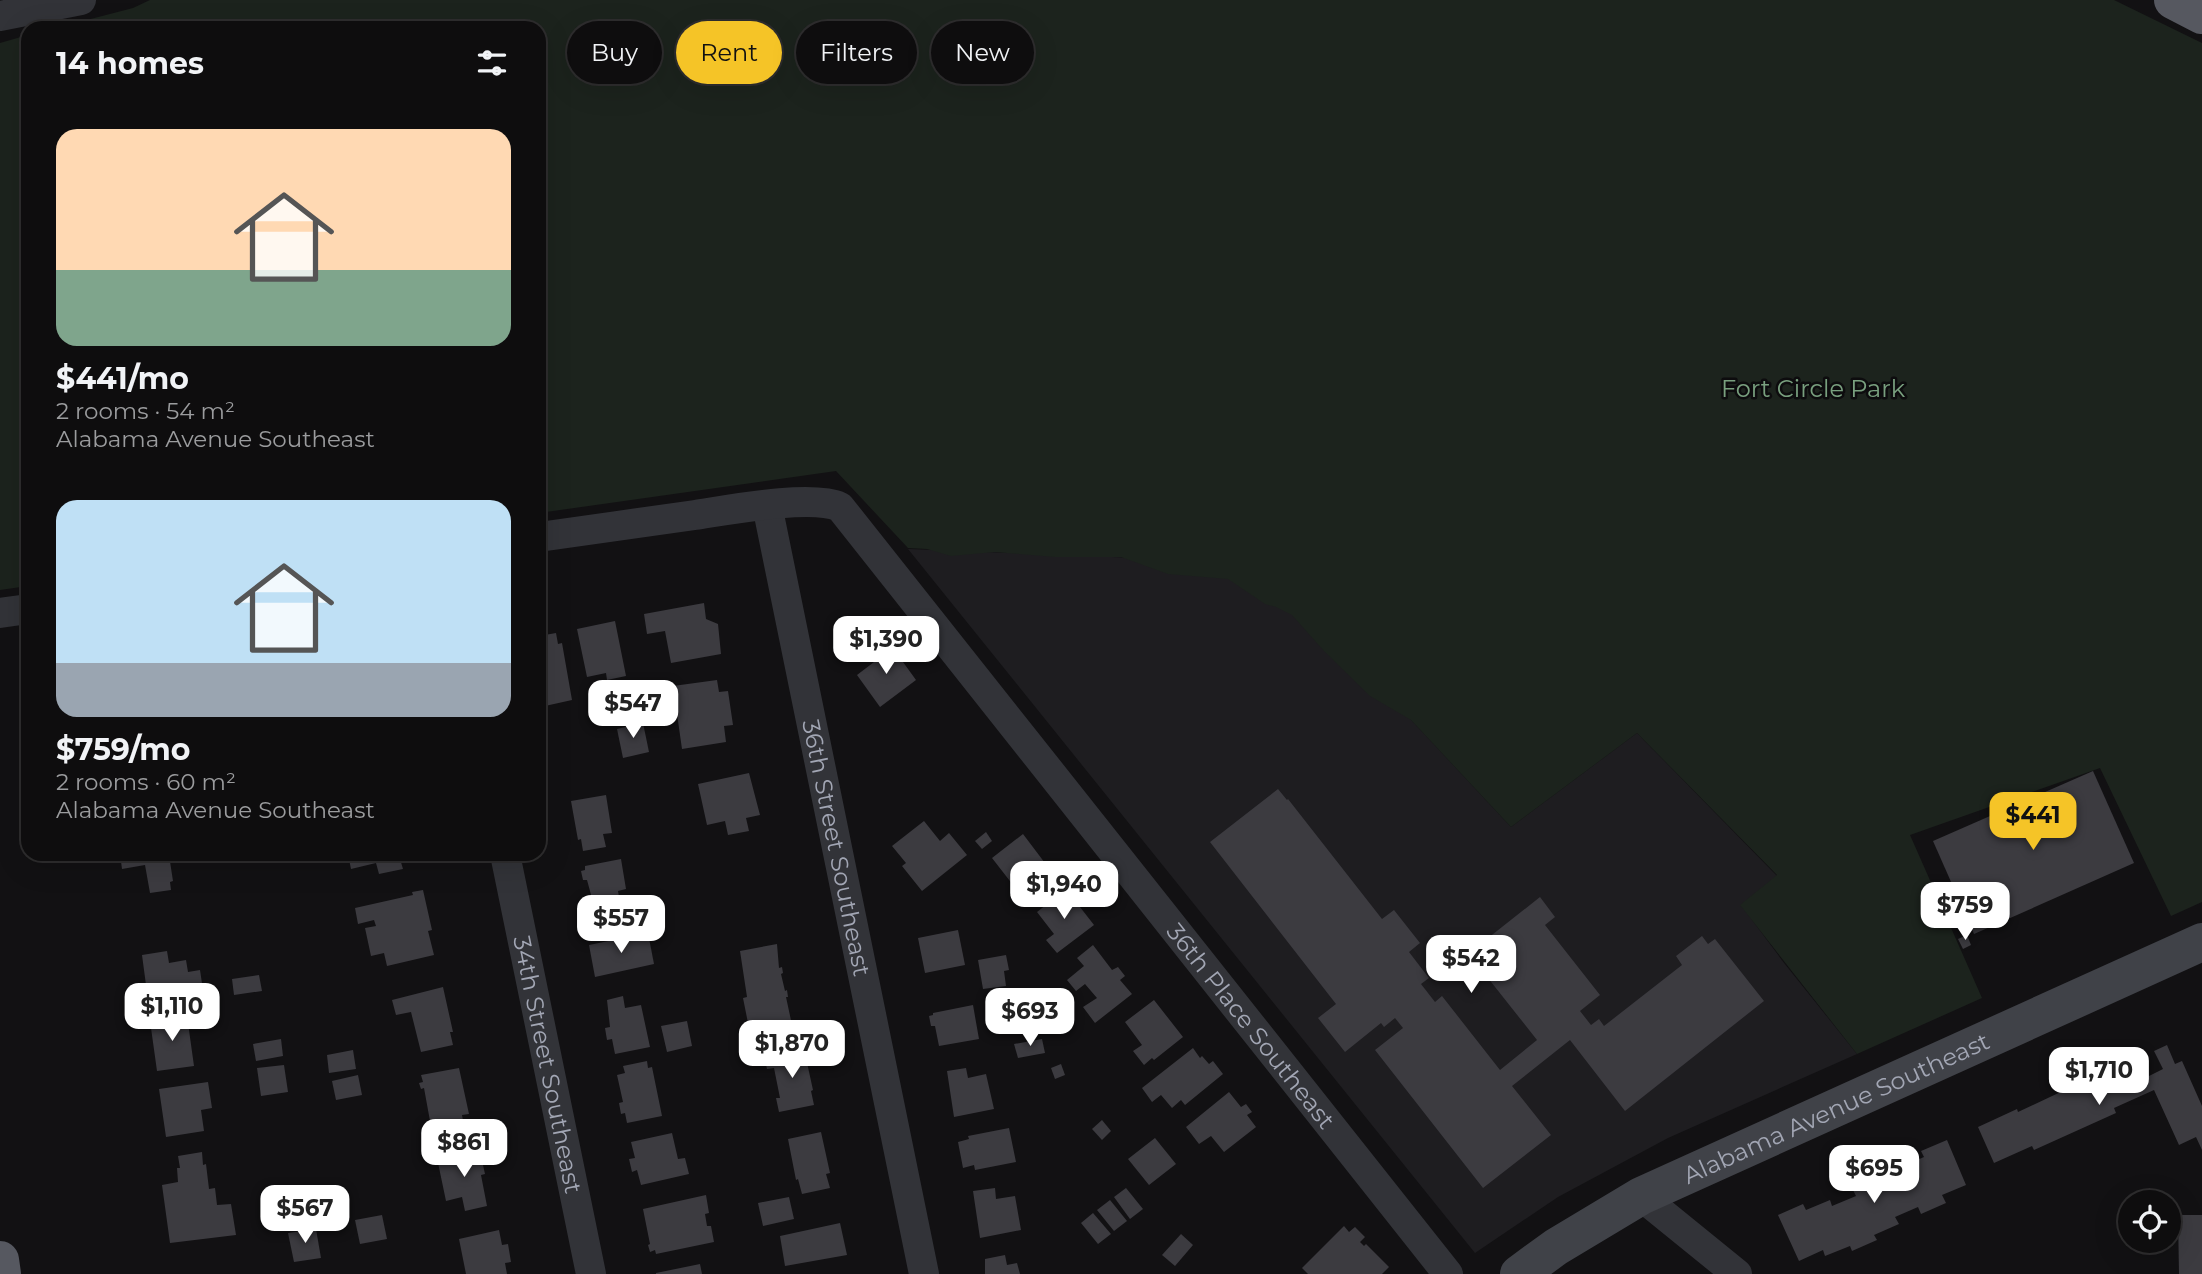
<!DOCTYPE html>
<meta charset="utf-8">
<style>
body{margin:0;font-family:Montserrat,sans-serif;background:#171617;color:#f1f3f6;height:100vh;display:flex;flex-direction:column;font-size:26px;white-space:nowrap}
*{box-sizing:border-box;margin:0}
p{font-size:23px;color:#9b9c9e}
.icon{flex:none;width:38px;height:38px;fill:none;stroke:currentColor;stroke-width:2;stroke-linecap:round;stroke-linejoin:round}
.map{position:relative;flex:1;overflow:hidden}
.sheet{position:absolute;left:21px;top:21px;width:525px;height:840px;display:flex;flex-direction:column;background:#0e0d0e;border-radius:21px;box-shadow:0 7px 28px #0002,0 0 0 2px #2e2d2e}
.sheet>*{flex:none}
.top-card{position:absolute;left:567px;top:21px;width:665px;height:63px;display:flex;gap:14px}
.tools{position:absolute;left:2118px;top:1190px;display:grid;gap:14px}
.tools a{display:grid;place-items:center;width:63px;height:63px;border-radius:50%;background:#0e0d0e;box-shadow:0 7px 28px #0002,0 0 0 2px #2e2d2e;font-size:35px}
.price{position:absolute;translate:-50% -60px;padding:0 16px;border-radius:14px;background:#fff;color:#222;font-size:23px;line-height:46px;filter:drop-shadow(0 2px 4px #0008)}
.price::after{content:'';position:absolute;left:50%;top:42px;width:21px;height:16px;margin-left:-10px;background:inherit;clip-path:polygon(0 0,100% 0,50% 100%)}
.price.on{background:#f5c427;color:#111}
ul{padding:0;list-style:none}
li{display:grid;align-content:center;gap:14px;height:371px;padding:0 35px}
li span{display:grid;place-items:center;height:217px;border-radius:21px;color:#555}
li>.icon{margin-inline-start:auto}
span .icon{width:126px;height:126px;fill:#fffc;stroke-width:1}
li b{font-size:30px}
h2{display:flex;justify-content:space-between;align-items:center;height:84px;padding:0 35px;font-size:30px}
.pill{padding:0 24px;border-radius:32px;background:#0e0d0e;box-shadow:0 7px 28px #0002,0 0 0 2px #2e2d2e;font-size:24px;line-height:63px}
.pill.on{background:#f5c427;color:#111}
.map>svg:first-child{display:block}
.built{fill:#1e1d20}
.green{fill:#1c231d}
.building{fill:#3c3b40}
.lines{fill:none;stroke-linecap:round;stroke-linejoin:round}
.minor{stroke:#323338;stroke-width:30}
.secondary{stroke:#404248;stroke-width:38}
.trunk{stroke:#565860;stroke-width:38}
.labels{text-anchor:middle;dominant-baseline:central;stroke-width:5;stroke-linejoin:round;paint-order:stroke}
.park-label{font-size:24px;fill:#79a07f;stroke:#0d0c0e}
.street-label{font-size:24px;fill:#a2a6b4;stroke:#0d0c0e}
</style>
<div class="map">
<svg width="2202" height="1274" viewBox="0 0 2202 1274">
<rect width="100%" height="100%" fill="#121113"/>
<!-- built -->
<path class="built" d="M 908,549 L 1265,563 L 1511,827 L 1637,733 L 1777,876 L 1741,905 L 1784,963 L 1857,1054 L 1668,1138 L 1558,1197 L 1475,1253 Z"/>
<!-- green -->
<g class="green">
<path d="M 150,0 L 2114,0 L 2202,43 L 2202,902 L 2171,916 L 2100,768 L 1910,835 L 1982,998 L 1857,1054 L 1740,905 L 1777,875 L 1637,733 L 1511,827 L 1411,720 L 1370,696 L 1324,651 L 1292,615 L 1276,607 L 1265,604 L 1228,579 L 1168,574 L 1121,557 L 1055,557 L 995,552 L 951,556 L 927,549 L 908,548 L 836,471 L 539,513 L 539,28 L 56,28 L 133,8 Z"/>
<path d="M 28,35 L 28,586 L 0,590 L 0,43 Z"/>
</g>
<!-- building -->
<g class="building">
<path d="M 704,603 L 706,619 L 718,624 L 721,654 L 671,663 L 665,631 L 647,634 L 644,614 Z"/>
<path d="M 615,621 L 626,676 L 607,680 L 606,673 L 587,677 L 577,629 Z"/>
<path d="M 556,633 L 558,644 L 562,643 L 572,700 L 545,706 L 539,686 L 539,636 Z"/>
<path d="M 890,644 L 916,680 L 880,707 L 857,675 L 874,662 L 871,658 Z"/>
<path d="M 717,680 L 719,692 L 728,691 L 733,725 L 724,726 L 726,742 L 682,749 L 673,686 Z"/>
<path d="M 643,723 L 649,752 L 623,758 L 617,729 Z"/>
<path d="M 2093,771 L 2134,863 L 1974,934 L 1933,841 Z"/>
<path d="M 749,773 L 760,815 L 746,818 L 749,831 L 728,835 L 725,821 L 707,825 L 698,784 Z"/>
<path d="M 1278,789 L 1287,800 L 1288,799 L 1382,919 L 1394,910 L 1420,943 L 1409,952 L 1429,978 L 1421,984 L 1435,1002 L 1442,996 L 1500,1070 L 1537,1040 L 1484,973 L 1474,981 L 1459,961 L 1540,897 L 1555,917 L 1545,925 L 1600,995 L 1580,1011 L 1591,1025 L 1599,1019 L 1604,1026 L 1682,965 L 1676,956 L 1702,936 L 1708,944 L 1715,939 L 1764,1001 L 1625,1111 L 1570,1040 L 1512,1086 L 1551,1135 L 1483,1188 L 1375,1050 L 1403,1028 L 1395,1018 L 1384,1027 L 1381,1023 L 1345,1052 L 1318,1018 L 1336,1004 L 1210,842 Z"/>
<path d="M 606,795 L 612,833 L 603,834 L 606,847 L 583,851 L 581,839 L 578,840 L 571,801 Z"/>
<path d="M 924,821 L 940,841 L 949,833 L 967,855 L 922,891 L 902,866 L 906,863 L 892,846 Z"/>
<path d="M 986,832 L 992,841 L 982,849 L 975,841 Z"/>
<path d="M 1023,834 L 1051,871 L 1034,884 L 1031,880 L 1027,883 L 1023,878 L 1013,885 L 992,858 Z"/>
<path d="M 120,854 L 169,855 L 173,881 L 170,882 L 171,890 L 150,893 L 145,865 L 122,869 Z"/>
<path d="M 348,854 L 407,854 L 407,857 L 400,859 L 403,869 L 379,874 L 376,863 L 351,869 Z"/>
<path d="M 621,859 L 626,889 L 618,891 L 621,908 L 596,913 L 587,880 L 583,880 L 581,871 L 585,870 L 585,866 Z"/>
<path d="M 1066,889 L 1094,925 L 1057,953 L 1046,940 L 1054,934 L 1037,912 Z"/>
<path d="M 423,890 L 432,930 L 428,931 L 434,955 L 387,966 L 384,953 L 371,956 L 365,928 L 376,926 L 374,920 L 358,924 L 355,908 L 413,895 L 412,892 Z"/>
<path d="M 958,930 L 965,965 L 925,973 L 918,938 Z"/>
<path d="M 648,933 L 654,964 L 595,977 L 589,945 Z"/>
<path d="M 1967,935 L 1971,945 L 1963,949 L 1958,939 Z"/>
<path d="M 777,944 L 779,968 L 782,967 L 783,973 L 781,974 L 785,991 L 787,990 L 788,997 L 786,997 L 792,1025 L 750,1033 L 743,998 L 747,997 L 740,951 Z"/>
<path d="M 1093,945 L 1112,970 L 1118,967 L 1125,976 L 1120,980 L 1132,994 L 1095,1023 L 1083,1007 L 1097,998 L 1085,984 L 1076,991 L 1067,980 L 1084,966 L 1077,958 Z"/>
<path d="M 167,951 L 169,963 L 186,960 L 188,972 L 200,970 L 203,990 L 148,1000 L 142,955 Z"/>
<path d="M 1006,955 L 1009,970 L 1004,971 L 1006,986 L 983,989 L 978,960 Z"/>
<path d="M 259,975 L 262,991 L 234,995 L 232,979 Z"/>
<path d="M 443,987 L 453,1032 L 450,1032 L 453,1045 L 421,1052 L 411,1012 L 396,1015 L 392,1000 Z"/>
<path d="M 623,996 L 625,1008 L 641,1005 L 650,1047 L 615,1054 L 612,1039 L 607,1040 L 605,1028 L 610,1027 L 607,1000 Z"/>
<path d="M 1154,1000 L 1183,1037 L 1154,1060 L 1152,1058 L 1144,1065 L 1133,1051 L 1142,1045 L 1125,1022 Z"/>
<path d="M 973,1005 L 979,1039 L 939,1046 L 935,1026 L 931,1026 L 929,1016 L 933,1015 L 933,1013 Z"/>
<path d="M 178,1012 L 180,1024 L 188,1023 L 194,1066 L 157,1071 L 151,1028 L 156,1027 L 154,1015 Z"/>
<path d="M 687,1021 L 692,1046 L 667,1052 L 661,1026 Z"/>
<path d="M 281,1039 L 283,1056 L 256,1061 L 253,1044 Z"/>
<path d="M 1042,1039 L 1045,1053 L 1018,1058 L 1014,1044 Z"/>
<path d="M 2167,1045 L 2175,1064 L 2182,1061 L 2202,1106 L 2202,1150 L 2196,1137 L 2179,1145 L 2154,1090 L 2114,1108 L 2116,1113 L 2034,1150 L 2032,1146 L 1994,1163 L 1978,1127 L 2017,1109 L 2018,1112 L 2139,1055 L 2149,1076 L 2163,1069 L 2154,1051 Z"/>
<path d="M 1193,1048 L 1200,1058 L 1202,1056 L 1209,1064 L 1213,1061 L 1223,1074 L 1185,1105 L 1181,1100 L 1172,1108 L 1161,1095 L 1152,1102 L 1142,1088 Z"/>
<path d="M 804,1049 L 813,1090 L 811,1091 L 814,1105 L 779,1112 L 776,1098 L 780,1098 L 774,1068 L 767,1069 L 765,1060 L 772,1059 L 771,1057 Z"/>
<path d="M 353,1050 L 356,1069 L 329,1073 L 327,1055 Z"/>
<path d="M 647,1061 L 648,1068 L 652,1067 L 662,1116 L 627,1123 L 625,1113 L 621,1114 L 619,1103 L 623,1102 L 617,1075 L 625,1073 L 623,1066 Z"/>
<path d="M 1061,1064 L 1065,1075 L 1055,1079 L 1051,1068 Z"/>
<path d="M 284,1065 L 288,1092 L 261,1096 L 257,1068 Z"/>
<path d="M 459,1068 L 469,1114 L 462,1115 L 464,1126 L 440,1131 L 437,1119 L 430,1121 L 424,1088 L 421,1089 L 419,1083 L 423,1082 L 421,1075 Z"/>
<path d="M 966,1068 L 968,1078 L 986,1074 L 994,1109 L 954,1117 L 947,1071 Z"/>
<path d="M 358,1075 L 362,1095 L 336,1100 L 332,1081 Z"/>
<path d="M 208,1082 L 212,1108 L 201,1110 L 204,1131 L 166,1137 L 159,1089 Z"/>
<path d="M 1229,1092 L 1241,1107 L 1246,1104 L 1252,1112 L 1247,1115 L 1256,1127 L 1224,1152 L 1211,1136 L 1199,1144 L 1186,1127 Z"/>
<path d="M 1102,1120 L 1111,1131 L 1102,1140 L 1092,1129 Z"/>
<path d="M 1009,1128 L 1016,1162 L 975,1170 L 974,1165 L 963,1168 L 958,1142 L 969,1139 L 968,1136 Z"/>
<path d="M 821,1132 L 830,1173 L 826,1174 L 830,1188 L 802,1194 L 798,1179 L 796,1180 L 788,1139 Z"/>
<path d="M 672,1133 L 678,1159 L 685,1158 L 689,1174 L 641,1185 L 637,1170 L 632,1172 L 629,1159 L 635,1158 L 631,1142 Z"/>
<path d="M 1155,1138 L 1176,1164 L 1149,1185 L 1128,1159 Z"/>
<path d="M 1947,1140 L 1966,1185 L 1942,1195 L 1946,1203 L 1921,1214 L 1918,1207 L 1895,1217 L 1899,1224 L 1874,1235 L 1877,1240 L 1852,1251 L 1850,1246 L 1825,1256 L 1823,1250 L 1799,1261 L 1778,1215 L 1803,1204 L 1806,1210 L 1830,1200 L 1832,1206 L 1856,1196 L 1853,1190 L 1877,1179 L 1874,1173 L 1899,1162 L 1901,1167 L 1924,1157 L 1921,1151 Z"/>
<path d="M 475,1150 L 477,1157 L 481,1156 L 485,1174 L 481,1175 L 487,1206 L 465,1211 L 462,1197 L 446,1201 L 437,1158 Z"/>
<path d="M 202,1152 L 203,1165 L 206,1164 L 209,1189 L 215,1188 L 217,1205 L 231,1204 L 236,1235 L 170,1243 L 162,1185 L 178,1182 L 177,1168 L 180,1168 L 178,1156 Z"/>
<path d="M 995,1188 L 996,1199 L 1015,1196 L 1021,1230 L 980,1238 L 973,1191 Z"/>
<path d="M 1126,1188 L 1143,1209 L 1130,1219 L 1114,1197 Z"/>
<path d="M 706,1195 L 709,1213 L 705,1214 L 707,1226 L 711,1226 L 714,1242 L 656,1254 L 655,1250 L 650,1252 L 648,1245 L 650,1244 L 643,1209 Z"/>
<path d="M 789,1197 L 794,1219 L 763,1226 L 758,1203 Z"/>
<path d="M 1110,1200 L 1127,1221 L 1114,1231 L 1097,1210 Z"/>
<path d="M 1093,1213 L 1111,1234 L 1098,1244 L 1081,1223 Z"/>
<path d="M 382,1215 L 387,1239 L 360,1244 L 355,1220 Z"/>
<path d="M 2178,1215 L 2202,1215 L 2202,1274 L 2179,1274 Z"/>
<path d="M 840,1223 L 847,1255 L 785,1266 L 780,1236 Z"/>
<path d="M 1344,1226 L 1349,1232 L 1355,1227 L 1365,1237 L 1360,1242 L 1364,1246 L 1366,1244 L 1389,1267 L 1382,1274 L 1308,1274 L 1302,1268 Z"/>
<path d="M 316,1229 L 321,1258 L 294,1262 L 288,1233 Z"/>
<path d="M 499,1230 L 502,1245 L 508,1244 L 511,1262 L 505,1263 L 507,1274 L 466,1274 L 459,1239 Z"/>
<path d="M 1181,1234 L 1193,1245 L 1175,1266 L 1162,1255 Z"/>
<path d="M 1005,1255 L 1007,1265 L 1017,1263 L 1020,1274 L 985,1274 L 985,1259 Z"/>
<path d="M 700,1264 L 702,1274 L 656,1274 L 656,1273 Z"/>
</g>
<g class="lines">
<!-- minor -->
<g class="minor">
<path d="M 0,16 L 81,0"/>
<path id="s1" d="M 767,505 L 924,1274"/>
<path id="s2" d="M 539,537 C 591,530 643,522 695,515 C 728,510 812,494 840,507 L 1448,1274"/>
<path d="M 0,613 L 28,609"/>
<path id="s3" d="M 505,854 L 591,1274"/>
<path d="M 1641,1196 L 1737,1274"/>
</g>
<!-- secondary -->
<path class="secondary" id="s4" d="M 1519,1274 L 1556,1247 L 1641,1196 L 2202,942"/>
<!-- trunk -->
<g class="trunk">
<path d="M 2173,0 L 2202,15"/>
<path d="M 0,1260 L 2,1274"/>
</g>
</g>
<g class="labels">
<!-- park labels -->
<g class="park-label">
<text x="1813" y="388">Fort Circle Park</text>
</g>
<!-- street labels -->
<g class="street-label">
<text stroke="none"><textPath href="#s1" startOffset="350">36th Street Southeast</textPath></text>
<text stroke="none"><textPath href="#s2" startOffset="966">36th Place Southeast</textPath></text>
<text stroke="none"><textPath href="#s3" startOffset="215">34th Street Southeast</textPath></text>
<text stroke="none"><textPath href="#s4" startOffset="359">Alabama Avenue Southeast</textPath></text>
</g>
</g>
</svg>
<div class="tools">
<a><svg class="icon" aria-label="locate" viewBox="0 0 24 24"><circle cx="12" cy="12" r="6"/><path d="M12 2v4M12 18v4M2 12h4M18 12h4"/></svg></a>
</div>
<b class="price" style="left:886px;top:676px">$1,390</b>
<b class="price" style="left:633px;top:740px">$547</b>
<b class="price on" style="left:2033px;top:852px">$441</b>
<b class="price" style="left:1064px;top:921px">$1,940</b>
<b class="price" style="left:1965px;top:942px">$759</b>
<b class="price" style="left:621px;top:955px">$557</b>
<b class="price" style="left:1471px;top:995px">$542</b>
<b class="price" style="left:172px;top:1043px">$1,110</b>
<b class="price" style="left:1030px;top:1048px">$693</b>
<b class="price" style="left:792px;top:1080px">$1,870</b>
<b class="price" style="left:2099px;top:1107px">$1,710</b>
<b class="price" style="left:464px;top:1179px">$861</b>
<b class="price" style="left:1874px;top:1205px">$695</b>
<b class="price" style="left:305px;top:1245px">$567</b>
<div class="top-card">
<a class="pill">Buy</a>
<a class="pill on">Rent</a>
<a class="pill">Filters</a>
<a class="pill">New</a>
</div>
<section class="sheet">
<h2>14 homes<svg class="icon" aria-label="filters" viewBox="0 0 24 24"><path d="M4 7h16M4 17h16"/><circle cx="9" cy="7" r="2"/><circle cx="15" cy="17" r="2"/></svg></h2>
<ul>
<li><span style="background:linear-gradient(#ffd9b3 65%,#7fa58c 0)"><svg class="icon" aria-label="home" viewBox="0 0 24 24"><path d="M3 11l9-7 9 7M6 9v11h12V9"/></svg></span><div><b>$441/mo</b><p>2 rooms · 54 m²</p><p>Alabama Avenue Southeast</p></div></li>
<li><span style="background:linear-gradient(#bfe0f5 75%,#9aa5b1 0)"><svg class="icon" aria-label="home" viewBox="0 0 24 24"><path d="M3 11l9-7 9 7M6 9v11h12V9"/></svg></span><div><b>$759/mo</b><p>2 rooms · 60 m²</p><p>Alabama Avenue Southeast</p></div></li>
</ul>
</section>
</div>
